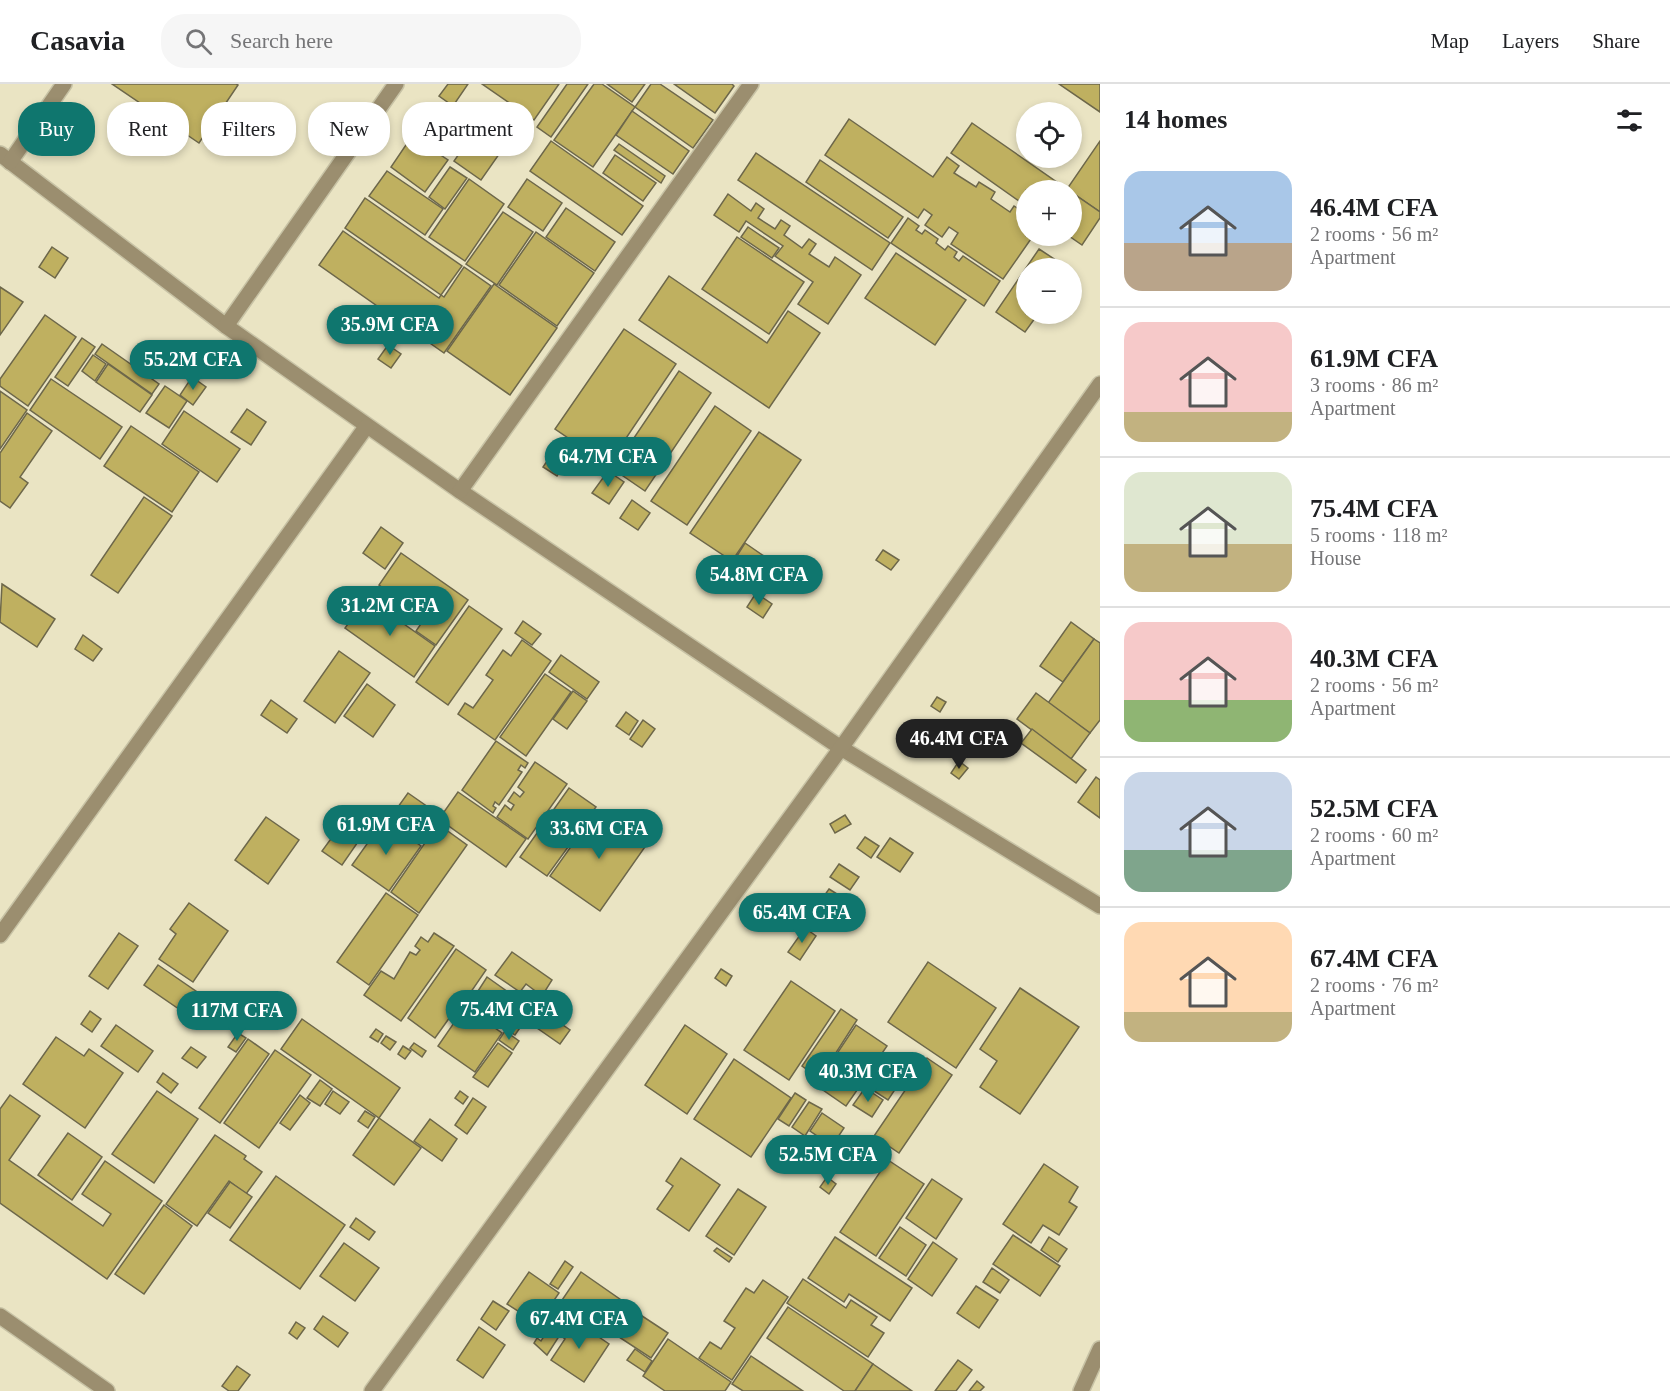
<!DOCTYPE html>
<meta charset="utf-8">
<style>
body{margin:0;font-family:Georgia,serif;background:#f6f6f6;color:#202124;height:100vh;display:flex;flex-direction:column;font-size:22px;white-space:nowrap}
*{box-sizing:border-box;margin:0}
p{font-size:20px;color:#757577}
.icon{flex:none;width:33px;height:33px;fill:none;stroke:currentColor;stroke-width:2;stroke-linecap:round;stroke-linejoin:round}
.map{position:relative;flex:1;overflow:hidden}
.panel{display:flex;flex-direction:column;background:#fff;width:570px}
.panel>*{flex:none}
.banner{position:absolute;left:18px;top:18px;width:570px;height:54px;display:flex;gap:12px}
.tools{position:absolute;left:1016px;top:18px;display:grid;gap:12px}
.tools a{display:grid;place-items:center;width:66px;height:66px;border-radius:50%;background:#fff;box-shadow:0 3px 9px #0003;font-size:30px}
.price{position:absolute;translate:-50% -51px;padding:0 14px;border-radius:21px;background:#0f766e;color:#fff;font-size:20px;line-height:39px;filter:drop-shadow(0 2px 3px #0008)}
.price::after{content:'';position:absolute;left:50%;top:36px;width:18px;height:14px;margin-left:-9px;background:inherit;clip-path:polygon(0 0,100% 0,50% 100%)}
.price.active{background:#222;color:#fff}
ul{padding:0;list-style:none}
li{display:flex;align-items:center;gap:18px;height:150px;padding:0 24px}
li+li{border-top:2px solid #e0e0e0}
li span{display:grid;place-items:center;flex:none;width:168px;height:120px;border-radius:18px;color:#555}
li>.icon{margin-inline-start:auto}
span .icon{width:72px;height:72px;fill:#fffc;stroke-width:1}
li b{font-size:26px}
h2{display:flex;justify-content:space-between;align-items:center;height:72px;padding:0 24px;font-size:26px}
.chip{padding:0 21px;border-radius:24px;background:#fff;box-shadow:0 3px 9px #0003;font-size:21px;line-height:54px}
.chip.active{background:#0f766e;color:#fff}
header{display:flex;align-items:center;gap:36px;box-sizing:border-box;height:84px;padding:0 30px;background:#fff;border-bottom:2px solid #e0e0e0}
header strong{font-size:28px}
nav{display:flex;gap:33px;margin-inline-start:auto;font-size:21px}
.search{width:420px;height:54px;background:#f6f6f6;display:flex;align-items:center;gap:15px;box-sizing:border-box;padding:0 21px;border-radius:24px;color:#757577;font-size:22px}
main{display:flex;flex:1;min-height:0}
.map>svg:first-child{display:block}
.building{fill:#bfb060;stroke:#6d674a;stroke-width:1.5}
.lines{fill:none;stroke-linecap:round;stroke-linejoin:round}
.minor-casing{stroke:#c7c2a5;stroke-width:18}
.tertiary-casing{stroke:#c7c2a5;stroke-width:18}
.minor{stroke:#9b8e6f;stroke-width:15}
.tertiary{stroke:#9b8e6f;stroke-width:15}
</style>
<header>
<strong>Casavia</strong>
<div class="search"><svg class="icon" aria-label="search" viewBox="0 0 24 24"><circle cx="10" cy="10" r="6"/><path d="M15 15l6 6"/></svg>Search here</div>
<nav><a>Map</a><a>Layers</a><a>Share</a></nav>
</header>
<main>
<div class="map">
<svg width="1100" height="1307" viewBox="0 0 1100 1307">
<rect width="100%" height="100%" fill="#eae4c3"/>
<!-- building -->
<g class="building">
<path d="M 112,0 L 236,0 L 238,1 L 199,59 Z"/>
<path d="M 448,0 L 468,0 L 453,22 L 439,12 Z"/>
<path d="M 482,0 L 559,0 L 534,36 Z"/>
<path d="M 567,0 L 588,0 L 551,53 L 537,43 Z"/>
<path d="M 594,0 L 602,0 L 635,23 L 593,83 L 554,56 Z"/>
<path d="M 607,0 L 645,0 L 632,18 Z"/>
<path d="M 651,0 L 660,0 L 713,36 L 693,64 L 635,23 Z"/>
<path d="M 674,0 L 732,0 L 734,2 L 715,29 Z"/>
<path d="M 1059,0 L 1100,0 L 1100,28 Z"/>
<path d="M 632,27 L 689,67 L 673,90 L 616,51 Z"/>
<path d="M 849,35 L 933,93 L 947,73 L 959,82 L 954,89 L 976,103 L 979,98 L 995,108 L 991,115 L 1010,128 L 1014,122 L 1026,130 L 1026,152 L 1033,152 L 1003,195 L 951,160 L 958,149 L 949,143 L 942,153 L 925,141 L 932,131 L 924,125 L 918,134 L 825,71 Z"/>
<path d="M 972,39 L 1067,105 L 1069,106 L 1026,106 L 1026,122 L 951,69 Z"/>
<path d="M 475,47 L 502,66 L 481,96 L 454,77 Z"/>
<path d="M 412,52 L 448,76 L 425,108 L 391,83 Z"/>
<path d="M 551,57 L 643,122 L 622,151 L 530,87 Z"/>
<path d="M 1100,57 L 1100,128 L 1067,105 Z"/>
<path d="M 619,60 L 665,92 L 661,99 L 614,66 Z"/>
<path d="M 756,69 L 890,159 L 872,186 L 738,96 Z"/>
<path d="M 615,71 L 656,99 L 643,117 L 603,89 Z"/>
<path d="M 1032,74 L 1052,74 L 1045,82 Z"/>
<path d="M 820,76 L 903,133 L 888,154 L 806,98 Z"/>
<path d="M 450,83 L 467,94 L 445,125 L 429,113 Z"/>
<path d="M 387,87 L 443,125 L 425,151 L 369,112 Z"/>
<path d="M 469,95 L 504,120 L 465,177 L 429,153 Z"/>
<path d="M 527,95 L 562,119 L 543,147 L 508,123 Z"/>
<path d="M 1071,108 L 1100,128 L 1100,134 L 1082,161 L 1069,152 L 1071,152 Z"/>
<path d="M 728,110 L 751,127 L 756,119 L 764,125 L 758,134 L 775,145 L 781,136 L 790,142 L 784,151 L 802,164 L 809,155 L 816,160 L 809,170 L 829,183 L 835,173 L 861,191 L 828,240 L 798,220 L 813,198 L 775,172 L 783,162 L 746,137 L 739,148 L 714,131 Z"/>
<path d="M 365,114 L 462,182 L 441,211 L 345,144 Z"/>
<path d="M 566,124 L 615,158 L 595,187 L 546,153 Z"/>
<path d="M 503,128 L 533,148 L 497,201 L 466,180 Z"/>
<path d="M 908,134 L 919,142 L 916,146 L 922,150 L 925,146 L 938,155 L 936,159 L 945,166 L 948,162 L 957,168 L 954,173 L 959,177 L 963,172 L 1000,197 L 984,222 L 891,159 Z"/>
<path d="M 748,143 L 779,164 L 772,174 L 741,153 Z"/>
<path d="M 343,147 L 439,214 L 441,211 L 444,213 L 464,183 L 491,202 L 444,269 L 319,181 Z"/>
<path d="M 536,148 L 594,189 L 557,242 L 499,201 Z"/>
<path d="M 737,153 L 804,198 L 769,250 L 702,205 Z"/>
<path d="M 52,163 L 68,174 L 55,194 L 39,183 Z"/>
<path d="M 1039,165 L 1068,184 L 1026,184 L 1026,230 L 1038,230 L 1025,248 L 996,228 Z"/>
<path d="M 896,169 L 966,216 L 935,261 L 865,214 Z"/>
<path d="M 669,192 L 767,259 L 788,227 L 820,249 L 769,324 L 639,236 Z"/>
<path d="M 494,200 L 557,244 L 510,311 L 447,267 Z"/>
<path d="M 0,203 L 23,218 L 0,251 Z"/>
<path d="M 45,231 L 76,253 L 28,322 L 0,302 L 0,295 Z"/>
<path d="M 624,245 L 676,280 L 608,381 L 555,345 Z"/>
<path d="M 82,254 L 95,263 L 68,302 L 55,293 Z"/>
<path d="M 102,260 L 159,300 L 152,310 L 95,270 Z"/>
<path d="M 388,261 L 401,270 L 391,284 L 378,275 Z"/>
<path d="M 93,271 L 106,280 L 95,297 L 82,287 Z"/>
<path d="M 108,280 L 152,311 L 140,328 L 96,298 Z"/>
<path d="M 679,287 L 711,309 L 645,407 L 613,385 Z"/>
<path d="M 192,293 L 206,303 L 193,321 L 180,311 Z"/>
<path d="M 51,295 L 122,343 L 100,375 L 30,326 Z"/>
<path d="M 165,302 L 187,317 L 169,344 L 146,329 Z"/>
<path d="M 0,307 L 27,326 L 0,365 Z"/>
<path d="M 715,322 L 751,347 L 687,441 L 651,417 Z"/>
<path d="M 247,325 L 266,338 L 251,361 L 231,348 Z"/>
<path d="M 184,327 L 240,365 L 217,398 L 162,360 Z"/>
<path d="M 27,329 L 52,347 L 20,393 L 28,399 L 10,424 L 0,417 L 0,369 Z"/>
<path d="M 131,342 L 199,388 L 172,428 L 104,382 Z"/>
<path d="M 759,348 L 801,376 L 732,477 L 690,449 Z"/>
<path d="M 562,355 L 576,364 L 557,392 L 543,383 Z"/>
<path d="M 608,387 L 624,398 L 609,420 L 592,409 Z"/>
<path d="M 144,413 L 172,432 L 118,509 L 91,491 Z"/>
<path d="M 632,416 L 650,429 L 638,446 L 620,434 Z"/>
<path d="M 381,443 L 403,459 L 385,485 L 363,469 Z"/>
<path d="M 745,459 L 771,477 L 760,493 L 735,475 Z"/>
<path d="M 883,466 L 899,476 L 891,486 L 876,476 Z"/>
<path d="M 401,469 L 468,516 L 436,561 L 416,547 L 425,534 L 379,501 Z"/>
<path d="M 2,500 L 55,535 L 37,563 L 0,538 Z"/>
<path d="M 756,509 L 772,520 L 763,534 L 747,523 Z"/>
<path d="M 367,514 L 435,562 L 414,593 L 345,544 Z"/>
<path d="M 469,522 L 502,545 L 448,621 L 416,598 Z"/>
<path d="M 523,537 L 541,550 L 532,561 L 515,549 Z"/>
<path d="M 1071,538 L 1094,555 L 1063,598 L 1040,582 Z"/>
<path d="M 83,551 L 102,565 L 93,577 L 75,565 Z"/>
<path d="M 1094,555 L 1100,559 L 1100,636 L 1090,649 L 1048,619 Z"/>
<path d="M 522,556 L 551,577 L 495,656 L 458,630 L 465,619 L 473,624 L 493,596 L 486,591 L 503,566 L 511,572 Z"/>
<path d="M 339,567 L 370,589 L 335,639 L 304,617 Z"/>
<path d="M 561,571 L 599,598 L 587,615 L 549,588 Z"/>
<path d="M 545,590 L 571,608 L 526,672 L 500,653 Z"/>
<path d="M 367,600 L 395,621 L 373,653 L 344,632 Z"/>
<path d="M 573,607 L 587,617 L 567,645 L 553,635 Z"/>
<path d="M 1036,609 L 1090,649 L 1071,675 L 1017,635 Z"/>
<path d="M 937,613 L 946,618 L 940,628 L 931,622 Z"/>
<path d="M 271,616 L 297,635 L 287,649 L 261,631 Z"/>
<path d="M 626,628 L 638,637 L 629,651 L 616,642 Z"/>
<path d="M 643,636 L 655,645 L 642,663 L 630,655 Z"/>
<path d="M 1032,645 L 1086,686 L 1076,699 L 1021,659 Z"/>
<path d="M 934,648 L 951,662 L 942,673 L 925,659 Z"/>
<path d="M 496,657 L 528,679 L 525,684 L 521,681 L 518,686 L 522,688 L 499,721 L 495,718 L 493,722 L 496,724 L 493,729 L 462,706 Z"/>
<path d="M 959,677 L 968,684 L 959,695 L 951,689 Z"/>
<path d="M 535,678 L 567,700 L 528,755 L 497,733 L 505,721 L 511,726 L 514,721 L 508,717 L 514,708 L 520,713 L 524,708 L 518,703 Z"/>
<path d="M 1096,693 L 1100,696 L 1100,734 L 1078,718 Z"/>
<path d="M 569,704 L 596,723 L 585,737 L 579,733 L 573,743 L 579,747 L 575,752 L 571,750 L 566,756 L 571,759 L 547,792 L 520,773 Z"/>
<path d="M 458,708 L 526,755 L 506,783 L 439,735 Z"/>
<path d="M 408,709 L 438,730 L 421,756 L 390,734 Z"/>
<path d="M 597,726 L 647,760 L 600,827 L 550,792 Z"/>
<path d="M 845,731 L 851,740 L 835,749 L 830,740 Z"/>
<path d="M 266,733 L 299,756 L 268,800 L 235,776 Z"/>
<path d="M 384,736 L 421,762 L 389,807 L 352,781 Z"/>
<path d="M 438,740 L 467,761 L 419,829 L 391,808 Z"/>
<path d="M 341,741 L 360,755 L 342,781 L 322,767 Z"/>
<path d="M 865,753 L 879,762 L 871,774 L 857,764 Z"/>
<path d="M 890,754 L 913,769 L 900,788 L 877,773 Z"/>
<path d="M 839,780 L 859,793 L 850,806 L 830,793 Z"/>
<path d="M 829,805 L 845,815 L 833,833 L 817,822 Z"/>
<path d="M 386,809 L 418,831 L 369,901 L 337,878 Z"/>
<path d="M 189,819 L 228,847 L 193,898 L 159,875 L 176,850 L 170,845 Z"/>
<path d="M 805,844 L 816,852 L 800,876 L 788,868 Z"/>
<path d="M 119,849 L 138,862 L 108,905 L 89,892 Z"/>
<path d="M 434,849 L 454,862 L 401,937 L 364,911 L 381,887 L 394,895 L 410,868 L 416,871 L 420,866 L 415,862 L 421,853 L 428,858 Z"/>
<path d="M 456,865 L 486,886 L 453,934 L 450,933 L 435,954 L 408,934 Z"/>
<path d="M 512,868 L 552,896 L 542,912 L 526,900 L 520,908 L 495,891 Z"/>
<path d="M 928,878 L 996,924 L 956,984 L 888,938 Z"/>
<path d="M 158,881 L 203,912 L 189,932 L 144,901 Z"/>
<path d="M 721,885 L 732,892 L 726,902 L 715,894 Z"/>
<path d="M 487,893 L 522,918 L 513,931 L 478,907 Z"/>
<path d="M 791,897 L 835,927 L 789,996 L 744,966 Z"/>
<path d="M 1020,904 L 1079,943 L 1020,1030 L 980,1003 L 997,977 L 980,965 Z"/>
<path d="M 491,919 L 522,941 L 515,951 L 484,930 Z"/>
<path d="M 465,923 L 502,949 L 475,988 L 438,962 Z"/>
<path d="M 537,923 L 570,946 L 560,960 L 527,937 Z"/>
<path d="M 841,925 L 857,936 L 830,978 L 836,982 L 825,998 L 802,982 Z"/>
<path d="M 90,927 L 101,935 L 92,948 L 81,940 Z"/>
<path d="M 302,935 L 400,1004 L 379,1034 L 281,965 Z"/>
<path d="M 116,941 L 153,967 L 138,988 L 101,962 Z"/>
<path d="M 685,941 L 727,970 L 687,1030 L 645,1001 Z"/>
<path d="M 856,941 L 887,962 L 878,975 L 904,992 L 888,1016 L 862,999 L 846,1022 L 823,1006 L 840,982 L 832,977 Z"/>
<path d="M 376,945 L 383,950 L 378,958 L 370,953 Z"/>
<path d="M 505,947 L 519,957 L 513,966 L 499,956 Z"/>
<path d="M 238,949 L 246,954 L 236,968 L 228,963 Z"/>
<path d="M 386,952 L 396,958 L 390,966 L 381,959 Z"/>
<path d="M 56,953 L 84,972 L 89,965 L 123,989 L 85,1044 L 23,1000 Z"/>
<path d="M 248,955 L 269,970 L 220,1039 L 199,1024 Z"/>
<path d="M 414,959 L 426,967 L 422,973 L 410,964 Z"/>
<path d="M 498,959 L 512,969 L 488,1003 L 473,993 Z"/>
<path d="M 403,962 L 411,967 L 405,975 L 398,970 Z"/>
<path d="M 191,963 L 206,973 L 197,984 L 182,974 Z"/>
<path d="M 275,966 L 311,991 L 259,1064 L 224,1039 Z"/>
<path d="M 927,974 L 952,991 L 899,1069 L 874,1052 Z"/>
<path d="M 734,975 L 791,1014 L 751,1073 L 694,1035 Z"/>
<path d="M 163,989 L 178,1000 L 171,1009 L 157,998 Z"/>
<path d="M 320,996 L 332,1005 L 320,1022 L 307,1014 Z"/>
<path d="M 865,1004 L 883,1016 L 872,1033 L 853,1021 Z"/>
<path d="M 157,1007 L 198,1035 L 154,1099 L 112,1070 Z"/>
<path d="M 333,1007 L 349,1018 L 340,1030 L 325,1020 Z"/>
<path d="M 460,1007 L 468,1013 L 463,1020 L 455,1014 Z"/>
<path d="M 795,1009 L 806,1016 L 789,1042 L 778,1035 Z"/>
<path d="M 10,1011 L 40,1032 L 9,1076 L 103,1142 L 111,1130 L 82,1110 L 105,1077 L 162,1117 L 107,1195 L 0,1119 L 0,1025 Z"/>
<path d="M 300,1011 L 310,1019 L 290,1046 L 280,1039 Z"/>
<path d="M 473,1014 L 486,1023 L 467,1050 L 455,1041 Z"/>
<path d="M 809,1018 L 822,1025 L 805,1052 L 792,1043 Z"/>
<path d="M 365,1027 L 375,1033 L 368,1044 L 358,1037 Z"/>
<path d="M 822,1029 L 844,1044 L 832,1062 L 810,1047 Z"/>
<path d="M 379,1034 L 421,1064 L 394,1101 L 353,1071 Z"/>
<path d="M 430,1035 L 457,1055 L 442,1077 L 414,1057 Z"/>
<path d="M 68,1049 L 102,1073 L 72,1116 L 38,1091 Z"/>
<path d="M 215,1051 L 246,1072 L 244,1075 L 262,1088 L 246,1110 L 229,1097 L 197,1142 L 166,1120 Z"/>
<path d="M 681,1074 L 720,1101 L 689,1147 L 657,1125 L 673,1102 L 666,1097 Z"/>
<path d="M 888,1076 L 924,1100 L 876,1172 L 840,1148 Z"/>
<path d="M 1044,1080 L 1078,1103 L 1069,1118 L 1077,1123 L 1059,1151 L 1043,1141 L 1031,1159 L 1003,1140 Z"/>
<path d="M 276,1092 L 345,1141 L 300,1205 L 230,1156 Z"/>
<path d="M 827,1093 L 836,1100 L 829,1110 L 820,1103 Z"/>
<path d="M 932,1095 L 962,1115 L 936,1155 L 906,1134 Z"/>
<path d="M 230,1098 L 252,1113 L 230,1144 L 208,1129 Z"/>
<path d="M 738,1105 L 766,1123 L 734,1171 L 706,1152 Z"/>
<path d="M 164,1121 L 192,1142 L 144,1210 L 115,1190 Z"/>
<path d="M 356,1134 L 375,1148 L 369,1156 L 350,1143 Z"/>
<path d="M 900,1143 L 926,1161 L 906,1192 L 879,1174 Z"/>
<path d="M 1013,1151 L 1060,1182 L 1040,1212 L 993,1180 Z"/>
<path d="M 835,1153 L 912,1204 L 890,1237 L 849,1210 L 844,1218 L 808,1194 Z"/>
<path d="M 1049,1153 L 1067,1165 L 1058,1178 L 1041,1166 Z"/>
<path d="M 933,1158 L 957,1175 L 932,1212 L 908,1195 Z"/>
<path d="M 344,1159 L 379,1184 L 355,1217 L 320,1192 Z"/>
<path d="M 717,1164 L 732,1174 L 729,1178 L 714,1167 Z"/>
<path d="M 565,1177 L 573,1183 L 558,1205 L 550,1200 Z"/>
<path d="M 992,1184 L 1009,1196 L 1000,1209 L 983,1198 Z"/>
<path d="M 529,1188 L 559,1209 L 538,1240 L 507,1220 Z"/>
<path d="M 581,1188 L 624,1218 L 601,1252 L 558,1222 Z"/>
<path d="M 803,1195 L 846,1224 L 851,1216 L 877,1233 L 871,1241 L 884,1249 L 868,1273 L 787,1219 Z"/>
<path d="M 763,1196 L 788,1213 L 732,1296 L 699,1274 L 710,1258 L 721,1265 L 735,1244 L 724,1237 L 746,1204 L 754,1209 Z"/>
<path d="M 976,1202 L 998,1216 L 979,1244 L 957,1229 Z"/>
<path d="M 493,1217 L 509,1227 L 496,1246 L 481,1235 Z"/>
<path d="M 788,1223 L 873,1280 L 855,1307 L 844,1307 L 767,1254 Z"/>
<path d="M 557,1224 L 570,1233 L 558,1250 L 545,1241 Z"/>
<path d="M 636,1228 L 668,1249 L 651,1274 L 619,1253 Z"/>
<path d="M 323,1232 L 348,1249 L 338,1263 L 314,1245 Z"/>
<path d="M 571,1234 L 609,1260 L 584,1298 L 551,1276 L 565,1255 L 560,1251 Z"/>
<path d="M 296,1238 L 305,1244 L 297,1255 L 289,1249 Z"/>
<path d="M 479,1243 L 505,1261 L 483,1294 L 457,1276 Z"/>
<path d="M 548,1246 L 558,1254 L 547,1271 L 534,1259 L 537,1254 L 541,1257 Z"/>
<path d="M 668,1255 L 731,1298 L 725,1307 L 665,1307 L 643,1292 Z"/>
<path d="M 635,1265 L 652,1277 L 645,1288 L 627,1276 Z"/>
<path d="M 751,1272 L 803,1307 L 743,1307 L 732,1300 Z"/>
<path d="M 958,1276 L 972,1286 L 956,1307 L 935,1307 Z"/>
<path d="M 873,1280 L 912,1307 L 855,1307 Z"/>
<path d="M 237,1282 L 250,1291 L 238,1307 L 229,1307 L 222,1302 Z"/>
<path d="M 977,1297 L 984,1303 L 980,1307 L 969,1307 Z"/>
</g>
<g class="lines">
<defs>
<g id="minor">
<path d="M 0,70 L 226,242 L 460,407 L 841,664 L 1100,822"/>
<path d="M 10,78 L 64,0"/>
<path d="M 226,242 L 396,0"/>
<path d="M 460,407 L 751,0"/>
<path d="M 0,851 L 366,343"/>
<path d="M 0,1232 L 107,1307"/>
<path d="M 1081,1307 L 1100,1265"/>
</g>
<path id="tertiary" d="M 372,1307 L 841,664 L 1100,300"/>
</defs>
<!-- minor casing -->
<use href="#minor" class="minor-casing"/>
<!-- tertiary casing -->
<use href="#tertiary" class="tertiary-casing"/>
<!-- minor -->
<use href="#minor" class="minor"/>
<!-- tertiary -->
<use href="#tertiary" class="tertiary"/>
</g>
</svg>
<div class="tools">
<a><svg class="icon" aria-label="locate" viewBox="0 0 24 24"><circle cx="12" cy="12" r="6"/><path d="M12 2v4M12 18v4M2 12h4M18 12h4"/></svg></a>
<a>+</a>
<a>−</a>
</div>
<b class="price" style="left:390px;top:272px">35.9M CFA</b>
<b class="price" style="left:193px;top:307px">55.2M CFA</b>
<b class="price" style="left:608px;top:404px">64.7M CFA</b>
<b class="price" style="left:759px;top:522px">54.8M CFA</b>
<b class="price" style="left:390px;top:553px">31.2M CFA</b>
<b class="price active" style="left:959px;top:686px">46.4M CFA</b>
<b class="price" style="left:386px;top:772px">61.9M CFA</b>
<b class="price" style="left:599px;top:776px">33.6M CFA</b>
<b class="price" style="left:802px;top:860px">65.4M CFA</b>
<b class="price" style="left:509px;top:957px">75.4M CFA</b>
<b class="price" style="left:237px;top:958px">117M CFA</b>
<b class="price" style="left:868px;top:1019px">40.3M CFA</b>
<b class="price" style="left:828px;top:1102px">52.5M CFA</b>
<b class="price" style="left:579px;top:1266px">67.4M CFA</b>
<div class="banner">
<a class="chip active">Buy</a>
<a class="chip">Rent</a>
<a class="chip">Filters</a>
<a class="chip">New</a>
<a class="chip">Apartment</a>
</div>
</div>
<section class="panel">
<h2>14 homes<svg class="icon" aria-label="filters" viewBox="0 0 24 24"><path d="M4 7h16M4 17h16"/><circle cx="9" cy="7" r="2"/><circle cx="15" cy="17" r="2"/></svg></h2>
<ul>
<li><span style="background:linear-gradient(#a9c7e8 60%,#b9a48a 0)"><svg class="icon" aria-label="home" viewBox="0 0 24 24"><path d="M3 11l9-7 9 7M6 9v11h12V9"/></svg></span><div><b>46.4M CFA</b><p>2 rooms · 56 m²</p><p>Apartment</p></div></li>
<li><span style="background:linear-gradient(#f6c9c9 75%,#c2b280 0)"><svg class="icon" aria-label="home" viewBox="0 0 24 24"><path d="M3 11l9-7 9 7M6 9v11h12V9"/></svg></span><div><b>61.9M CFA</b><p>3 rooms · 86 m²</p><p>Apartment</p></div></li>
<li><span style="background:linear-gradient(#dfe7d0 60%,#c2b280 0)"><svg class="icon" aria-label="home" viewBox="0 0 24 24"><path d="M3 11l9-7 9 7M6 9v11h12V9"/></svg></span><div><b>75.4M CFA</b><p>5 rooms · 118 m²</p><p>House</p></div></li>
<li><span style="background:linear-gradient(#f6c9c9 65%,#8fb573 0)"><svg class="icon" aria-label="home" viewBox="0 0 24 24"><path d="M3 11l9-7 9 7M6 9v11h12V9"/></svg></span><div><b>40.3M CFA</b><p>2 rooms · 56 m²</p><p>Apartment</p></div></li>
<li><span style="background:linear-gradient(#c9d6e8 65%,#7fa58c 0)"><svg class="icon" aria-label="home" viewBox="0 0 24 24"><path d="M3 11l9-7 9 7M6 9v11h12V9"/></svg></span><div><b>52.5M CFA</b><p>2 rooms · 60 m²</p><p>Apartment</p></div></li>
<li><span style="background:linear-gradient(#ffd9b3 75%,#c2b280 0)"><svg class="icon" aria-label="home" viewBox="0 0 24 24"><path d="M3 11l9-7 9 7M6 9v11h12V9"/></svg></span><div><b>67.4M CFA</b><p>2 rooms · 76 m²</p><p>Apartment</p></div></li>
</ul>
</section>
</main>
